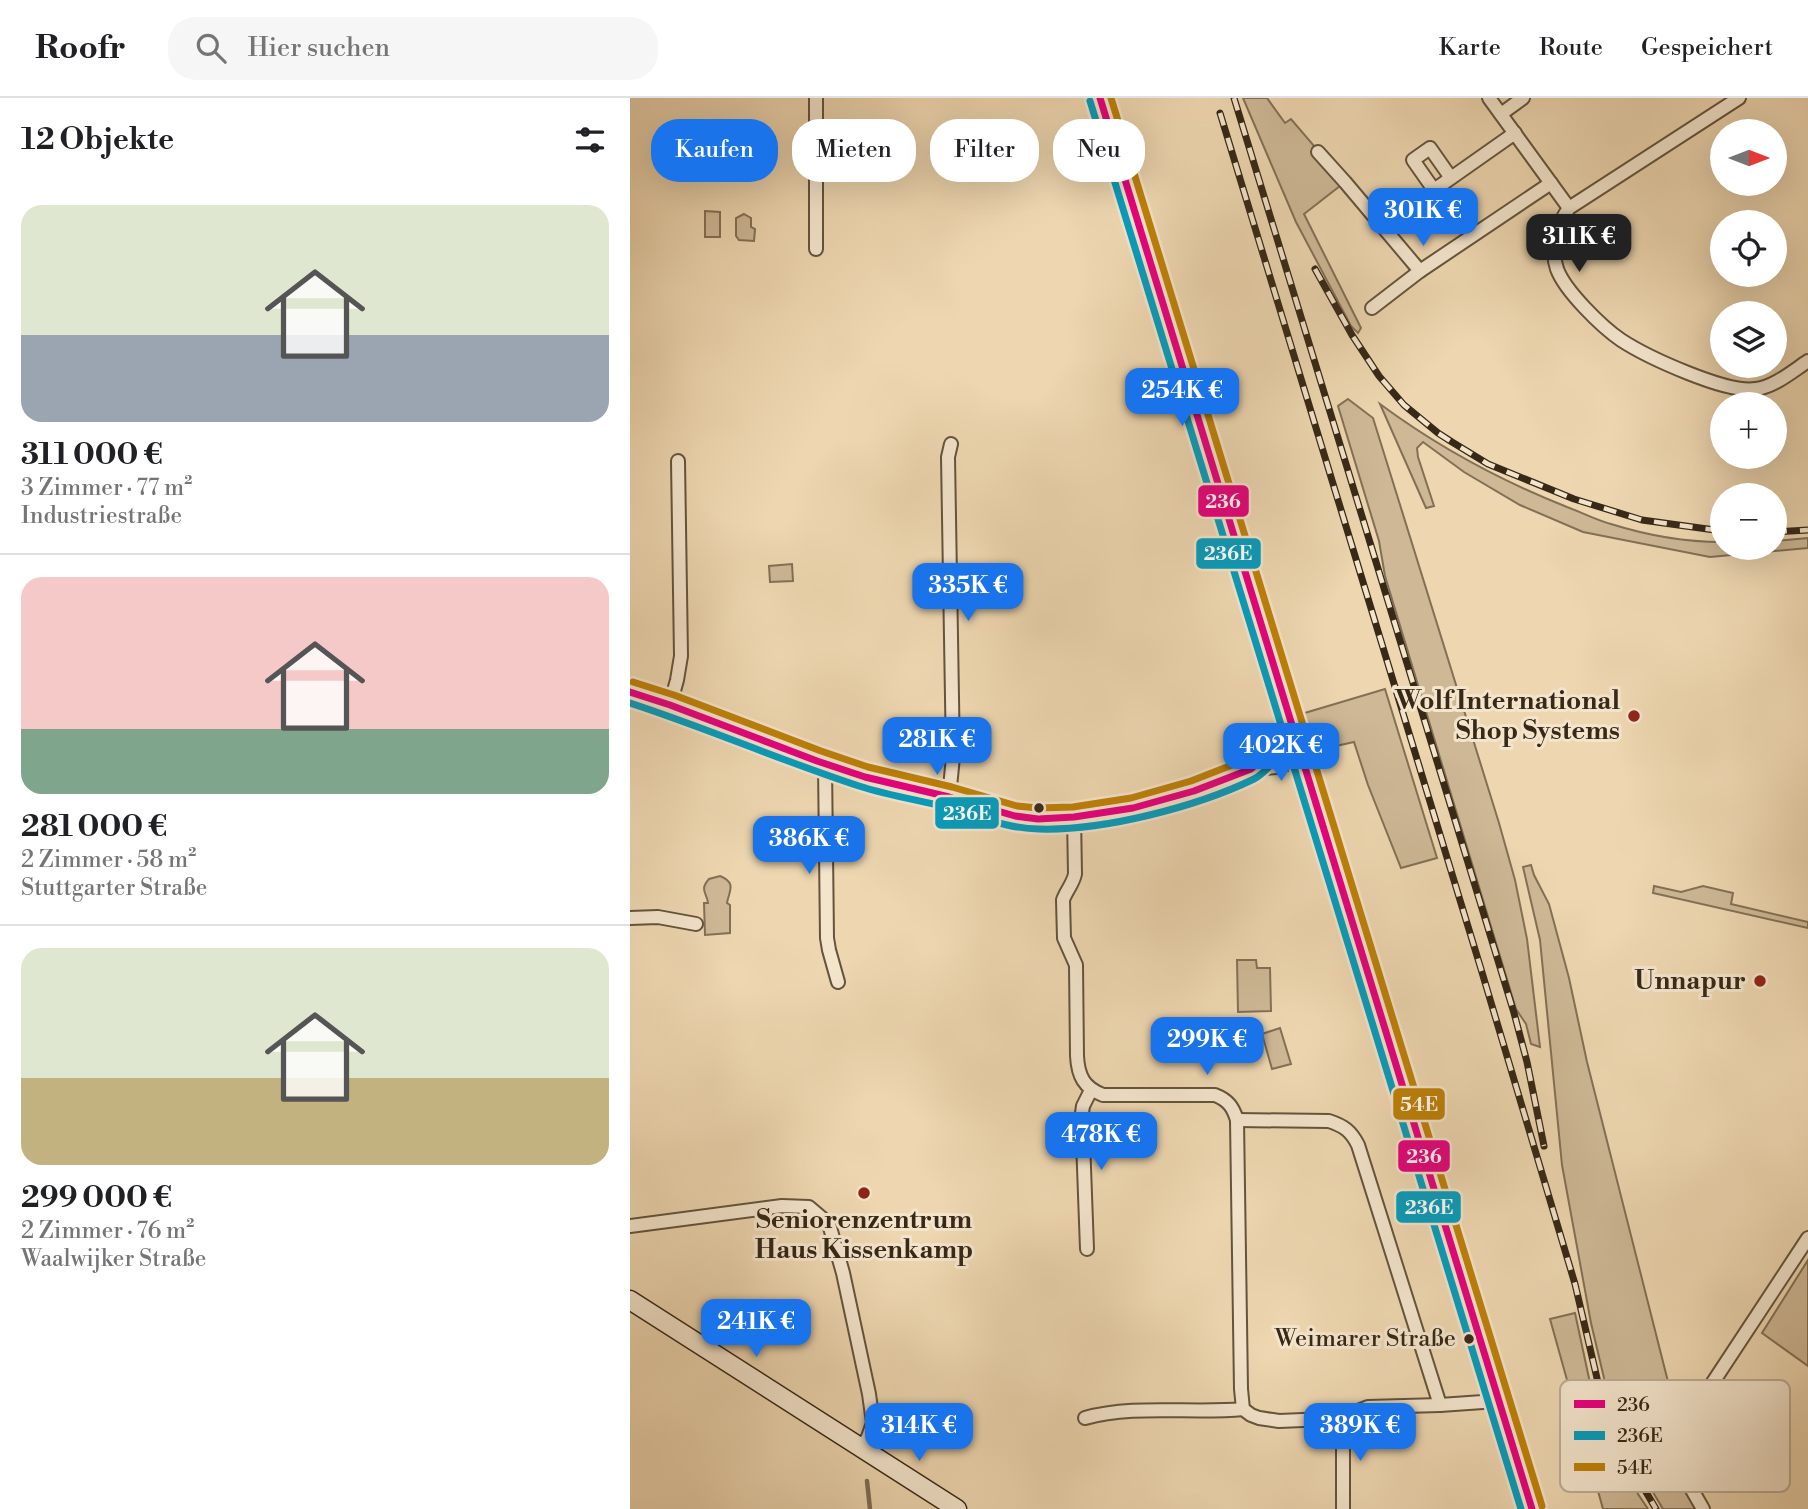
<!DOCTYPE html>
<html lang="de">
<meta charset="utf-8">
<style>
body{margin:0;font-family:"Libre Bodoni",serif;background:#f6f6f6;color:#202124;height:100vh;display:flex;flex-direction:column;font-size:26px;white-space:nowrap}
*{box-sizing:border-box;margin:0}
p{font-size:23px;color:#757577}
.icon{flex:none;width:38px;height:38px;fill:none;stroke:currentColor;stroke-width:2;stroke-linecap:round;stroke-linejoin:round}
.map{position:relative;flex:1;overflow:hidden}
.sheet{display:flex;flex-direction:column;background:#fff;width:630px}
.sheet>*{flex:none}
.hud{position:absolute;left:21px;top:21px;width:665px;height:63px;display:flex;gap:14px}
.needle{width:46px;rotate:90deg}
.tools{position:absolute;left:1080px;top:21px;display:grid;gap:14px}
.tools a{display:grid;place-items:center;width:77px;height:77px;border-radius:50%;background:#fff;box-shadow:0 7px 28px #0002;font-size:35px}
.price{position:absolute;translate:-50% -60px;padding:0 16px;border-radius:14px;background:#1a73e8;color:#fff;font-size:23px;line-height:46px;filter:drop-shadow(0 2px 4px #0008)}
.price::after{content:'';position:absolute;left:50%;top:42px;width:21px;height:16px;margin-left:-10px;background:inherit;clip-path:polygon(0 0,100% 0,50% 100%)}
.price.on{background:#222;color:#fff}
ul{padding:0;list-style:none}
li{display:grid;align-content:center;gap:14px;height:371px;padding:0 21px}
li+li{border-top:2px solid #e0e0e0}
li span{display:grid;place-items:center;height:217px;border-radius:21px;color:#555}
li>.icon{margin-inline-start:auto}
span .icon{width:126px;height:126px;fill:#fffc;stroke-width:1}
li b{font-size:30px}
h2{display:flex;justify-content:space-between;align-items:center;height:84px;padding:0 21px;font-size:30px}
.tag{padding:0 24px;border-radius:28px;background:#fff;box-shadow:0 7px 28px #0002;font-size:24px;line-height:63px}
.tag.on{background:#1a73e8;color:#fff}
header{display:flex;align-items:center;gap:42px;box-sizing:border-box;height:98px;padding:0 35px;background:#fff;border-bottom:2px solid #e0e0e0}
header strong{font-size:33px}
nav{display:flex;gap:38px;margin-inline-start:auto;font-size:24px}
.search{width:490px;height:63px;background:#f6f6f6;display:flex;align-items:center;gap:18px;box-sizing:border-box;padding:0 24px;border-radius:28px;color:#757577;font-size:26px}
main{display:flex;flex:1;min-height:0}
.map>svg:first-child{display:block}
.green{fill:#ceb896;stroke:#827056;stroke-width:2}
.lines{fill:none;stroke-linecap:round;stroke-linejoin:round}
.stream{stroke:#7f6d54;stroke-width:4.5}
.street-casing{stroke:#64543d;stroke-width:16}
.secondary-casing{stroke:#372817;stroke-width:21}
.street{stroke:#f3e4cc;stroke-width:12}
.secondary{stroke:#f3e4cc;stroke-width:18}
.rail-casing{stroke:#372817;stroke-width:7}
.rail{stroke:#f3e4cc;stroke-width:4.5;stroke-dasharray:13;stroke-linecap:butt}
.bus-1-casing{stroke:#f3e4cc;stroke-width:12}
.bus-2-casing{stroke:#f3e4cc;stroke-width:12}
.bus-3-casing{stroke:#f3e4cc;stroke-width:12}
.bus-1{stroke:#e5007d;stroke-width:7}
.bus-2{stroke:#069cbc;stroke-width:7}
.bus-3{stroke:#bd8007;stroke-width:7}
.poi-dot{fill:#8f2418;stroke:#f3e4cc;stroke-width:2.5}
.bus-dot{fill:#372817;stroke:#f3e4cc;stroke-width:2.5}
.labels{text-anchor:middle;dominant-baseline:central;stroke-width:6;stroke-linejoin:round;paint-order:stroke}
.bus-label{font-size:24px;fill:#372817;stroke:#f3e4cc;text-anchor:end}
.poi-label{font-size:26px;font-weight:bold;fill:#372817;stroke:#f3e4cc;text-anchor:end}
.key{fill:#f3e4cc;stroke:#bbac96;stroke-width:2}
.key-label{font-size:19px;fill:#372817}
.line-badge{stroke:#f3e4cc;stroke-width:2.5}
.badge-label{font-size:19px;text-anchor:middle;font-weight:bold;fill:#fff}
</style>
<header>
<strong>Roofr</strong>
<div class="search"><svg class="icon" aria-label="search" viewBox="0 0 24 24"><circle cx="10" cy="10" r="6"/><path d="M15 15l6 6"/></svg>Hier suchen</div>
<nav><a>Karte</a><a>Route</a><a>Gespeichert</a></nav>
</header>
<main>
<section class="sheet">
<h2>12 Objekte<svg class="icon" aria-label="filters" viewBox="0 0 24 24"><path d="M4 7h16M4 17h16"/><circle cx="9" cy="7" r="2"/><circle cx="15" cy="17" r="2"/></svg></h2>
<ul>
<li><span style="background:linear-gradient(#dfe7d0 60%,#9aa5b1 0)"><svg class="icon" aria-label="home" viewBox="0 0 24 24"><path d="M3 11l9-7 9 7M6 9v11h12V9"/></svg></span><div><b>311 000 €</b><p>3 Zimmer · 77 m²</p><p>Industriestraße</p></div></li>
<li><span style="background:linear-gradient(#f6c9c9 70%,#7fa58c 0)"><svg class="icon" aria-label="home" viewBox="0 0 24 24"><path d="M3 11l9-7 9 7M6 9v11h12V9"/></svg></span><div><b>281 000 €</b><p>2 Zimmer · 58 m²</p><p>Stuttgarter Straße</p></div></li>
<li><span style="background:linear-gradient(#dfe7d0 60%,#c2b280 0)"><svg class="icon" aria-label="home" viewBox="0 0 24 24"><path d="M3 11l9-7 9 7M6 9v11h12V9"/></svg></span><div><b>299 000 €</b><p>2 Zimmer · 76 m²</p><p>Waalwijker Straße</p></div></li>
</ul>
</section>
<div class="map">
<svg width="1178" height="1411" viewBox="0 0 1178 1411">
<rect width="100%" height="100%" fill="#edd6b0"/>
<filter id="stains"><feTurbulence type="fractalNoise" baseFrequency=".00286" numOctaves="4"/><feColorMatrix values="0 0 0 0 .2 0 0 0 0 .09 0 0 0 0 .02 0 0 0 .5 -.17"/></filter>
<radialGradient id="worn" r=".72"><stop offset=".6" stop-color="#630" stop-opacity="0"/><stop offset="1" stop-color="#630" stop-opacity=".3"/></radialGradient>
<!-- green -->
<g class="green">
<path d="M 613,0 L 637,0 L 655,25 L 661,21 L 715,84 L 674,116 L 731,230 L 728,235 L 721,228 L 666,124 Z"/>
<path d="M 75,113 L 90,114 L 90,139 L 75,139 Z"/>
<path d="M 114,116 L 121,120 L 121,129 L 125,131 L 124,143 L 109,142 L 106,138 L 106,120 Z"/>
<path d="M 718,301 L 743,320 L 869,725 L 885,782 L 897,841 L 910,949 L 901,946 L 896,926 L 886,911 L 755,478 L 749,443 L 708,308 Z"/>
<path d="M 750,306 C 808,349 869,382 937,409 C 951,414 966,422 981,426 C 1016,437 1056,444 1092,444 L 1092,450 L 1144,450 L 1145,443 L 1178,440 L 1178,450 L 1080,459 L 953,434 L 890,407 L 834,374 L 793,344 L 787,350 L 788,359 L 804,408 L 796,410 Z"/>
<path d="M 162,466 L 163,483 L 140,484 L 139,468 Z"/>
<path d="M 755,591 L 807,760 L 771,770 L 738,687 L 724,644 L 679,654 L 668,617 Z"/>
<path d="M 901,767 L 904,777 L 919,806 L 939,880 L 957,964 L 1048,1323 L 1050,1334 L 1045,1362 L 1074,1411 L 1033,1411 L 1005,1364 L 987,1326 L 974,1280 L 961,1225 L 932,1067 L 910,842 L 893,769 Z"/>
<path d="M 90,778 C 107,785 99,793 97,805 L 100,807 L 100,835 L 75,837 L 74,805 L 78,805 C 77,795 69,792 79,781 Z"/>
<path d="M 1024,788 L 1051,794 L 1073,788 L 1103,795 L 1101,806 L 1178,824 L 1178,830 L 1023,795 Z"/>
<path d="M 607,862 L 626,862 L 627,870 L 640,870 L 641,913 L 608,914 Z"/>
<path d="M 650,930 L 661,966 L 642,971 L 632,936 Z"/>
<path d="M 1178,1162 L 1178,1268 L 1132,1235 Z"/>
<path d="M 945,1215 L 966,1313 L 994,1375 L 1018,1411 L 973,1411 L 920,1221 Z"/>
</g>
<g class="lines">
<!-- stream -->
<path class="stream" d="M 237,1383 L 240,1411"/>
<defs>
<g id="street">
<path d="M 859,0 L 939,110"/>
<path d="M 1109,0 L 939,110 C 927,127 920,150 927,171 C 935,193 972,229 991,242 C 1017,259 1097,296 1126,291 C 1144,289 1163,273 1178,263"/>
<path d="M 871,16 L 893,0"/>
<path d="M 688,54 L 715,84 L 790,173 L 921,85"/>
<path d="M 821,80 L 804,92 L 783,62 L 800,50 L 821,80 L 885,35"/>
<path d="M 186,151 L 186,0"/>
<path d="M 742,210 L 790,173"/>
<path d="M 0,594 L 40,607 L 187,663 L 235,679 L 277,690 L 319,699 L 385,718 L 408,721 L 444,719 L 503,710 L 564,693 L 621,671 L 647,669 L 672,661"/>
<path d="M 40,607 L 47,582 L 51,558 L 48,363"/>
<path d="M 195,667 L 197,840 L 199,852 L 208,884"/>
<path d="M 621,671 L 639,655 L 667,640"/>
<path d="M 319,699 L 323,659 L 318,359 L 321,346"/>
<path d="M 444,719 L 445,776 C 443,786 436,793 433,802 L 434,840 L 446,867 L 447,958 C 448,978 454,990 473,997 L 585,997 C 598,1002 603,1009 607,1022 L 611,1291 L 613,1311 L 621,1317 L 629,1320 L 649,1323 L 697,1321 L 713,1319 L 738,1309 L 810,1307 L 867,1303"/>
<path d="M 0,820 L 28,819 L 66,826"/>
<path d="M 607,1022 L 699,1023 C 714,1028 721,1033 728,1047 L 810,1307"/>
<path d="M 0,1128 L 152,1108 L 179,1109 L 199,1126 L 213,1175 L 239,1296 L 243,1325 L 238,1339 L 231,1351"/>
<path d="M 457,1151 L 452,1015 L 453,1008 L 461,992"/>
<path d="M 713,1319 L 713,1411"/>
<path d="M 455,1320 C 504,1306 562,1316 613,1311"/>
<path d="M 1073,1411 L 1045,1362 L 1045,1342 L 1178,1140"/>
</g>
<g id="secondary">
<path d="M 470,0 L 902,1411"/>
<path d="M 0,1202 L 327,1411"/>
</g>
</defs>
<!-- street casing -->
<use href="#street" class="street-casing"/>
<!-- secondary casing -->
<use href="#secondary" class="secondary-casing"/>
<!-- street -->
<use href="#street" class="street"/>
<!-- secondary -->
<use href="#secondary" class="secondary"/>
<defs>
<g id="rail">
<path d="M 604,0 L 884,915 L 897,964 L 914,1048"/>
<path d="M 590,15 L 851,871 L 945,1186 L 970,1293 L 982,1331 L 996,1360 L 1026,1411"/>
<path d="M 685,171 L 722,237 L 749,278 L 774,307 L 808,335 L 822,344 L 858,366 L 944,401 L 1012,422 L 1092,433"/>
<path d="M 1144,434 L 1178,432"/>
</g>
</defs>
<!-- rail casing -->
<use href="#rail" class="rail-casing"/>
<!-- rail -->
<use href="#rail" class="rail"/>
<defs>
<g id="bus-1">
<path d="M 470,0 L 902,1411"/>
<path d="M 0,594 L 40,607 L 187,663 L 235,679 L 319,699 L 385,718 L 408,721 L 444,719 L 503,710 L 564,693 L 621,671 L 639,655 L 667,640"/>
</g>
<g id="bus-2">
<path d="M 460,3 L 891,1411"/>
<path d="M 0,605 C 77,630 152,663 229,688 C 257,697 287,702 316,709 C 347,717 377,731 409,731 C 473,733 566,709 624,681 C 632,677 637,670 644,664 C 652,658 663,654 672,649"/>
</g>
<g id="bus-3">
<path d="M 481,0 L 912,1408"/>
<path d="M 3,584 L 44,597 L 191,653 L 238,669 L 322,689 L 387,708 L 408,710 L 443,709 L 501,700 L 561,683 L 615,662 L 633,646 L 662,631"/>
</g>
</defs>
<!-- bus-1 casing -->
<use href="#bus-1" class="bus-1-casing"/>
<!-- bus-2 casing -->
<use href="#bus-2" class="bus-2-casing"/>
<!-- bus-3 casing -->
<use href="#bus-3" class="bus-3-casing"/>
<!-- bus-1 -->
<use href="#bus-1" class="bus-1"/>
<!-- bus-2 -->
<use href="#bus-2" class="bus-2"/>
<!-- bus-3 -->
<use href="#bus-3" class="bus-3"/>
</g>
<!-- markers -->
<g class="poi-dot">
<circle cx="1004" cy="618" r="7"/>
<circle cx="1130" cy="883" r="7"/>
<circle cx="234" cy="1095" r="7"/>
</g>
<g class="bus-dot">
<circle cx="409" cy="710" r="6"/>
<circle cx="839" cy="1241" r="6"/>
</g>
<g class="labels">
<!-- bus labels -->
<g class="bus-label">
<text x="826" y="1241">Weimarer Straße</text>
</g>
<!-- poi labels -->
<g class="poi-label">
<text x="990" y="603">Wolf International<tspan x="990" dy="30">Shop Systems</tspan></text>
<text x="1116" y="883">Unnapur</text>
<text x="234" y="1122" text-anchor="middle">Seniorenzentrum<tspan x="234" dy="30">Haus Kissenkamp</tspan></text>
</g>
</g>
<!-- legend -->
<rect x="930" y="1282" width="230" height="112" rx="10" class="key"/>
<rect x="944" y="1302" width="31" height="8" fill="#e5007d"/>
<rect x="944" y="1333" width="31" height="9" fill="#069cbc"/>
<rect x="944" y="1365" width="31" height="8" fill="#bd8007"/>
<g class="key-label">
<text x="987" y="1313">236</text>
<text x="987" y="1344">236E</text>
<text x="987" y="1376">54E</text>
</g>
<g class="line-badge">
<rect x="567" y="386" width="53" height="34" rx="7" fill="#e5007d"/>
<rect x="565" y="439" width="67" height="33" rx="7" fill="#069cbc"/>
<rect x="304" y="698" width="66" height="34" rx="7" fill="#069cbc"/>
<rect x="762" y="989" width="54" height="34" rx="7" fill="#bd8007"/>
<rect x="767" y="1041" width="54" height="34" rx="7" fill="#e5007d"/>
<rect x="765" y="1092" width="67" height="34" rx="7" fill="#069cbc"/>
</g>
<g class="badge-label">
<text x="593" y="410">236</text>
<text x="598" y="462">236E</text>
<text x="337" y="722">236E</text>
<text x="789" y="1013">54E</text>
<text x="794" y="1065">236</text>
<text x="799" y="1116">236E</text>
</g>
<rect width="100%" height="100%" filter="url(#stains)"/>
<rect width="100%" height="100%" fill="url(#worn)"/>
</svg>
<div class="tools">
<a><svg class="needle" viewBox="-14 -14 28 28"><path d="M0-13l5 13h-10z" fill="#e53935"/><path d="M0 13l5-13h-10z" fill="#757577"/></svg></a>
<a><svg class="icon" aria-label="locate" viewBox="0 0 24 24"><circle cx="12" cy="12" r="6"/><path d="M12 2v4M12 18v4M2 12h4M18 12h4"/></svg></a>
<a><svg class="icon" aria-label="layers" viewBox="0 0 24 24"><path d="M12 4l9 5-9 5-9-5zM3 14l9 5 9-5"/></svg></a>
<a>+</a>
<a>−</a>
</div>
<b class="price" style="left:793px;top:150px">301K €</b>
<b class="price on" style="left:949px;top:176px">311K €</b>
<b class="price" style="left:552px;top:330px">254K €</b>
<b class="price" style="left:338px;top:525px">335K €</b>
<b class="price" style="left:307px;top:679px">281K €</b>
<b class="price" style="left:651px;top:685px">402K €</b>
<b class="price" style="left:179px;top:778px">386K €</b>
<b class="price" style="left:577px;top:979px">299K €</b>
<b class="price" style="left:471px;top:1074px">478K €</b>
<b class="price" style="left:126px;top:1261px">241K €</b>
<b class="price" style="left:289px;top:1365px">314K €</b>
<b class="price" style="left:730px;top:1365px">389K €</b>
<div class="hud">
<a class="tag on">Kaufen</a>
<a class="tag">Mieten</a>
<a class="tag">Filter</a>
<a class="tag">Neu</a>
</div>
</div>
</main>
